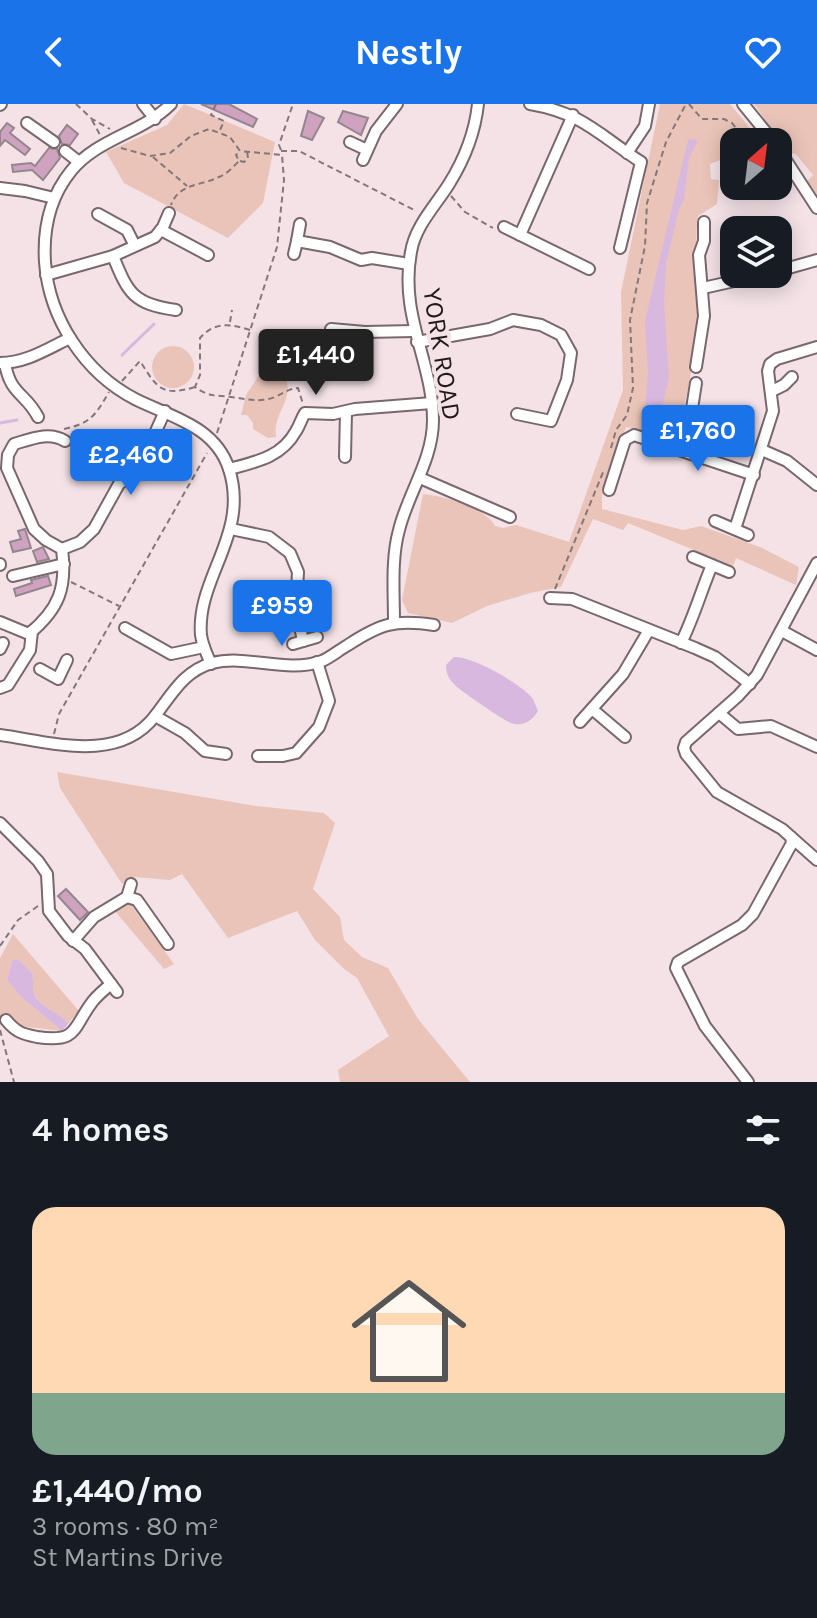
<!DOCTYPE html>
<meta charset="utf-8">
<style>
body{margin:0;font-family:Karla,sans-serif;background:#242831;color:#f1f3f6;height:100vh;display:flex;flex-direction:column;font-size:30px;white-space:nowrap}
*{box-sizing:border-box;margin:0}
p{font-size:26px;color:#9ea1a6}
.icon{flex:none;width:44px;height:44px;fill:none;stroke:currentColor;stroke-width:2;stroke-linecap:round;stroke-linejoin:round}
.map{position:relative;height:978px;overflow:hidden}
.details{display:flex;flex-direction:column;background:#171b24;flex:1}
.details>*{flex:none}
.needle{width:52px;rotate:28deg}
.fabs{position:absolute;left:720px;top:24px;display:grid;gap:16px}
.fabs a{display:grid;place-items:center;width:72px;height:72px;border-radius:16px;background:#171b24;box-shadow:0 4px 20px #0003;font-size:40px}
.price{position:absolute;translate:-50% -68px;padding:0 18px;border-radius:8px;background:#1a73e8;color:#fff;font-size:26px;line-height:52px;filter:drop-shadow(0 2px 4px #0008)}
.price::after{content:'';position:absolute;left:50%;top:48px;width:24px;height:18px;margin-left:-12px;background:inherit;clip-path:polygon(0 0,100% 0,50% 100%)}
.price.active{background:#222;color:#fff}
ul{padding:0;list-style:none}
li{display:grid;align-content:center;gap:16px;height:424px;padding:0 32px}
li span{display:grid;place-items:center;height:248px;border-radius:24px;color:#555}
li>.icon{margin-inline-start:auto}
span .icon{width:144px;height:144px;fill:#fffc;stroke-width:1}
li b{font-size:34px}
h2{display:flex;justify-content:space-between;align-items:center;height:96px;padding:0 32px;font-size:34px}
header{display:flex;justify-content:space-between;align-items:center;height:104px;padding:0 32px;background:#1a73e8;color:#fff;font-size:36px;font-weight:700}
.map>svg:first-child{display:block}
.green{fill:#eac4b8}
.water{fill:#d9b8e0}
.lines{fill:none;stroke-linecap:round;stroke-linejoin:round}
.stream{stroke:#d9b8e0;stroke-width:3}
.building{fill:#cfa2bf;stroke:#94868e;stroke-width:2}
.minor-casing{stroke:#78686d;stroke-width:14}
.path{stroke:#83777b;stroke-width:2;stroke-dasharray:6 4;stroke-linecap:butt}
.minor{stroke:#fff;stroke-width:10}
.labels{text-anchor:middle;dominant-baseline:central;stroke-width:8;stroke-linejoin:round;paint-order:stroke}
.street-label{font-size:26px;fill:#201a1c;stroke:#f4e2e7}
</style>
<header><svg class="icon" aria-label="back" viewBox="0 0 24 24"><path d="M15 5l-7 7 7 7"/></svg>Nestly<svg class="icon" aria-label="heart" viewBox="0 0 24 24"><path d="M12 20l-8-8c-3-5 5-10 8-4 3-6 11-1 8 4z"/></svg></header>
<div class="map">
<svg width="817" height="978" viewBox="0 0 817 978">
<rect width="100%" height="100%" fill="#f4e2e7"/>
<!-- green -->
<g class="green">
<path d="M 184,0 L 275,38 L 263,99 L 228,134 L 124,79 L 106,48 L 167,21 Z"/>
<path d="M 660,0 L 730,0 L 759,35 L 755,38 L 734,38 L 734,51 L 710,60 L 711,75 L 719,76 L 717,100 L 698,112 C 694,144 698,174 697,206 C 697,248 687,294 676,335 L 626,323 L 602,392 L 602,405 L 683,426 L 701,422 L 760,443 L 799,463 L 796,481 L 736,454 L 733,462 L 628,419 L 623,426 L 593,415 L 561,483 L 530,489 L 487,502 L 452,519 L 408,509 L 402,496 L 423,390 C 444,392 485,403 495,422 L 503,424 L 516,421 L 569,438 L 623,286 L 621,188 Z"/>
<path d="M 754,0 L 817,0 L 817,96 L 807,77 L 813,71 L 796,50 L 789,49 Z"/>
<circle cx="173" cy="263" r="21"/>
<path d="M 271,242 L 282,249 L 280,261 C 301,296 272,304 276,333 L 268,334 L 253,325 L 253,319 L 247,311 L 241,311 L 246,291 L 261,268 L 267,244 Z"/>
<path d="M 57,668 L 256,702 L 324,709 L 335,719 L 313,785 L 340,813 L 344,836 L 362,853 L 388,864 L 418,915 L 470,978 L 340,978 L 338,966 L 389,932 L 357,874 L 343,864 L 315,836 L 297,807 L 228,834 L 182,770 L 170,776 L 134,773 L 122,780 L 60,684 Z"/>
<path d="M 130,799 L 174,860 L 164,865 L 114,806 Z"/>
<path d="M 13,830 L 79,907 L 68,920 C 61,907 39,905 34,889 C 32,883 34,876 32,869 L 19,856 L 12,856 L 7,876 L 22,894 L 62,927 L 19,922 L 6,909 L 0,914 L 0,854 Z"/>
</g>
<!-- water -->
<g class="water">
<path d="M 694,35 L 698,37 L 689,53 L 684,96 L 679,105 L 666,160 L 664,199 L 669,273 L 660,312 L 645,307 L 648,268 L 645,217 L 688,36 Z"/>
<path d="M 454,553 C 472,552 522,580 533,595 C 534,597 537,605 538,607 C 532,617 523,623 511,619 C 505,617 457,585 453,579 C 448,574 446,568 446,561 Z"/>
<path d="M 12,856 L 19,856 L 32,869 C 34,876 32,882 34,889 C 39,905 61,907 68,920 L 62,927 L 22,894 L 7,876 Z"/>
</g>
<g class="lines">
<!-- stream -->
<g class="stream">
<path d="M 122,251 L 154,220"/>
<path d="M 0,319 L 17,316"/>
</g>
</g>
<!-- building -->
<g class="building">
<path d="M 201,0 L 229,0 L 257,15 L 253,23 Z"/>
<path d="M 308,7 L 324,14 L 312,36 L 301,32 Z"/>
<path d="M 343,7 L 368,14 L 361,31 L 338,18 Z"/>
<path d="M 7,19 L 14,24 L 10,29 L 30,45 L 25,51 L 5,36 L 0,42 L 0,28 Z"/>
<path d="M 67,21 L 78,30 L 70,41 L 62,40 L 59,32 Z"/>
<path d="M 49,44 L 57,45 L 60,54 L 43,76 L 32,66 L 13,68 L 12,61 L 31,59 L 35,62 Z"/>
<path d="M 25,425 L 31,444 L 13,448 L 10,438 L 21,435 L 18,427 Z"/>
<path d="M 43,443 L 49,455 L 37,458 L 33,447 Z"/>
<path d="M 48,472 L 51,481 L 16,492 L 14,485 L 32,479 L 31,476 Z"/>
<path d="M 66,785 L 88,808 L 80,816 L 58,792 Z"/>
</g>
<g class="lines">
<defs>
<g id="minor">
<path d="M 143,0 L 155,15"/>
<path d="M 171,0 C 142,29 98,34 71,67 C 50,93 43,126 45,158 C 49,215 85,269 135,295 C 171,313 215,322 229,365 C 250,430 196,474 201,531 C 202,540 207,551 211,560"/>
<path d="M 530,0 C 583,9 599,31 641,58 L 620,144"/>
<path d="M 743,0 L 774,38"/>
<path d="M 0,1 L 1,0"/>
<path d="M 27,19 L 54,38"/>
<path d="M 350,38 L 367,46"/>
<path d="M 778,44 L 817,104"/>
<path d="M 65,47 L 79,58"/>
<path d="M 627,49 L 645,22 L 649,0"/>
<path d="M 363,56 L 376,27 L 397,0"/>
<path d="M 0,84 L 25,87 L 54,94"/>
<path d="M 98,110 L 127,126 L 134,140"/>
<path d="M 300,120 L 297,137 L 330,143 L 361,156 L 372,154 L 409,160"/>
<path d="M 504,123 L 589,165"/>
<path d="M 161,126 L 208,151"/>
<path d="M 520,131 L 573,11"/>
<path d="M 294,150 L 297,137"/>
<path d="M 113,152 C 128,189 133,200 176,206"/>
<path d="M 778,167 L 817,156"/>
<path d="M 46,171 L 113,152 L 155,133 L 163,123 L 169,109"/>
<path d="M 703,184 L 766,170"/>
<path d="M 331,225 L 365,228 L 414,227"/>
<path d="M 417,238 L 490,225 L 513,216 L 541,221 L 561,231 L 571,249 L 567,276 L 551,317 L 517,310"/>
<path d="M 0,259 C 26,259 47,245 70,234"/>
<path d="M 5,259 C 10,291 26,289 38,313"/>
<path d="M 696,263 L 704,212 L 699,151 L 704,137 L 704,118"/>
<path d="M 772,287 L 784,281 L 792,273"/>
<path d="M 680,345 L 691,311 L 696,279"/>
<path d="M 762,346 L 787,357 L 817,381"/>
<path d="M 345,353 L 346,308"/>
<path d="M 229,365 C 256,358 282,353 296,327 C 300,321 301,315 305,309 L 333,310 L 355,305 L 432,299"/>
<path d="M 420,374 L 510,413"/>
<path d="M 609,386 L 625,336 L 634,331 L 754,371"/>
<path d="M 715,417 L 748,431"/>
<path d="M 231,425 L 269,433 L 290,449 L 298,468 L 296,504 L 303,537"/>
<path d="M 735,425 L 773,307 L 768,267 L 770,260 L 777,255 L 817,243"/>
<path d="M 62,445 L 80,438 L 94,425 L 119,380 L 139,365 L 165,307"/>
<path d="M 693,453 L 729,468"/>
<path d="M 0,461 L 0,460"/>
<path d="M 13,472 L 64,460"/>
<path d="M 550,494 L 572,495 L 695,544 L 715,553 L 750,580"/>
<path d="M 0,518 L 29,530 C 59,505 67,484 62,445 L 46,436 L 34,425 L 7,364 L 8,351 L 14,340 C 31,335 49,327 65,337"/>
<path d="M 394,518 C 394,488 391,455 399,426 C 408,389 433,356 433,316 C 433,258 399,212 411,148 C 415,122 436,101 449,80 C 464,56 475,28 478,0"/>
<path d="M 125,524 L 171,550 L 204,543"/>
<path d="M 782,527 L 817,546"/>
<path d="M 681,539 C 694,513 701,487 712,461"/>
<path d="M 293,540 L 317,533"/>
<path d="M 0,545 L 3,539"/>
<path d="M 40,565 L 58,575 L 67,556"/>
<path d="M 0,584 L 8,581 L 30,546 L 32,527"/>
<path d="M 592,605 L 625,633"/>
<path d="M 719,609 L 738,625 L 771,622 L 817,643"/>
<path d="M 155,612 L 185,629 L 205,647 L 226,650"/>
<path d="M 580,618 L 623,570 L 649,526"/>
<path d="M 0,631 C 51,638 118,660 155,612 C 172,590 184,567 212,559 C 248,550 286,570 322,557 C 331,553 339,546 348,541 C 380,520 395,515 434,521"/>
<path d="M 258,652 L 283,652 L 296,649 L 319,623 L 329,597 L 317,558"/>
<path d="M 0,719 L 38,757 L 47,770 L 49,807 L 68,832 L 85,845 L 117,888"/>
<path d="M 791,733 L 817,756"/>
<path d="M 127,793 L 137,796 L 168,840"/>
<path d="M 73,837 L 94,813 L 127,793 L 131,780"/>
<path d="M 6,916 C 16,928 22,930 37,933 C 79,939 72,924 93,897 C 98,891 105,885 111,880"/>
<path d="M 748,978 L 705,922 L 676,864 L 678,858 L 742,821 L 753,810 L 792,739 L 791,733 L 782,725 L 717,688 L 686,650 L 684,644 L 686,638 L 738,592 L 757,571 L 817,459"/>
</g>
</defs>
<!-- minor casing -->
<use href="#minor" class="minor-casing"/>
<!-- path -->
<g class="path">
<path d="M 76,0 L 92,15 L 110,25"/>
<path d="M 216,0 L 211,11 L 224,17 L 220,26"/>
<path d="M 689,0 L 702,15 L 724,15 L 732,19 L 746,37 L 755,31"/>
<path d="M 92,16 L 100,31"/>
<path d="M 121,44 L 150,52 L 170,49 L 191,32 L 209,25 L 230,33 L 240,47 L 236,51 L 239,57 C 233,63 227,70 219,73 C 201,82 179,79 171,101"/>
<path d="M 281,46 L 279,41 L 293,0"/>
<path d="M 281,47 L 299,47 L 416,107"/>
<path d="M 153,53 L 187,82"/>
<path d="M 240,57 L 244,58 L 248,54 L 247,47"/>
<path d="M 451,92 L 465,108 L 493,124"/>
<path d="M 230,218 L 232,206"/>
<path d="M 250,226 C 231,220 215,217 200,234 L 200,271 L 195,283 C 209,293 215,291 231,293 C 247,295 258,299 275,293 C 284,289 288,285 298,284 L 303,300"/>
<path d="M 122,277 L 140,257 C 157,284 162,293 195,283"/>
<path d="M 64,325 C 91,319 95,312 109,288"/>
<path d="M 217,329 L 277,143 L 284,76 L 282,51 L 240,47"/>
<path d="M 611,344 L 616,326 L 627,311 L 633,284 L 630,216 L 645,142 L 647,99 L 666,38 L 686,0"/>
<path d="M 71,478 L 119,502"/>
<path d="M 555,485 L 604,366"/>
<path d="M 54,630 L 59,610 L 207,349"/>
<path d="M 0,842 L 18,816 L 38,802"/>
<path d="M 0,926 L 14,978"/>
</g>
<!-- minor -->
<use href="#minor" class="minor"/>
</g>
<g class="labels">
<!-- street labels -->
<g class="street-label">
<text transform="translate(442 250) rotate(81)">YORK ROAD</text>
</g>
</g>
</svg>
<div class="fabs">
<a><svg class="needle" viewBox="-14 -14 28 28"><path d="M0-13l5 13h-10z" fill="#e53935"/><path d="M0 13l5-13h-10z" fill="#9ea1a6"/></svg></a>
<a><svg class="icon" aria-label="layers" viewBox="0 0 24 24"><path d="M12 4l9 5-9 5-9-5zM3 14l9 5 9-5"/></svg></a>
</div>
<b class="price active" style="left:316px;top:293px">£1,440</b>
<b class="price" style="left:698px;top:369px">£1,760</b>
<b class="price" style="left:131px;top:393px">£2,460</b>
<b class="price" style="left:282px;top:544px">£959</b>
</div>
<section class="details">
<h2>4 homes<svg class="icon" aria-label="filters" viewBox="0 0 24 24"><path d="M4 7h16M4 17h16"/><circle cx="9" cy="7" r="2"/><circle cx="15" cy="17" r="2"/></svg></h2>
<ul>
<li><span style="background:linear-gradient(#ffd9b3 75%,#7fa58c 0)"><svg class="icon" aria-label="home" viewBox="0 0 24 24"><path d="M3 11l9-7 9 7M6 9v11h12V9"/></svg></span><div><b>£1,440/mo</b><p>3 rooms · 80 m²</p><p>St Martins Drive</p></div></li>
</ul>
</section>
